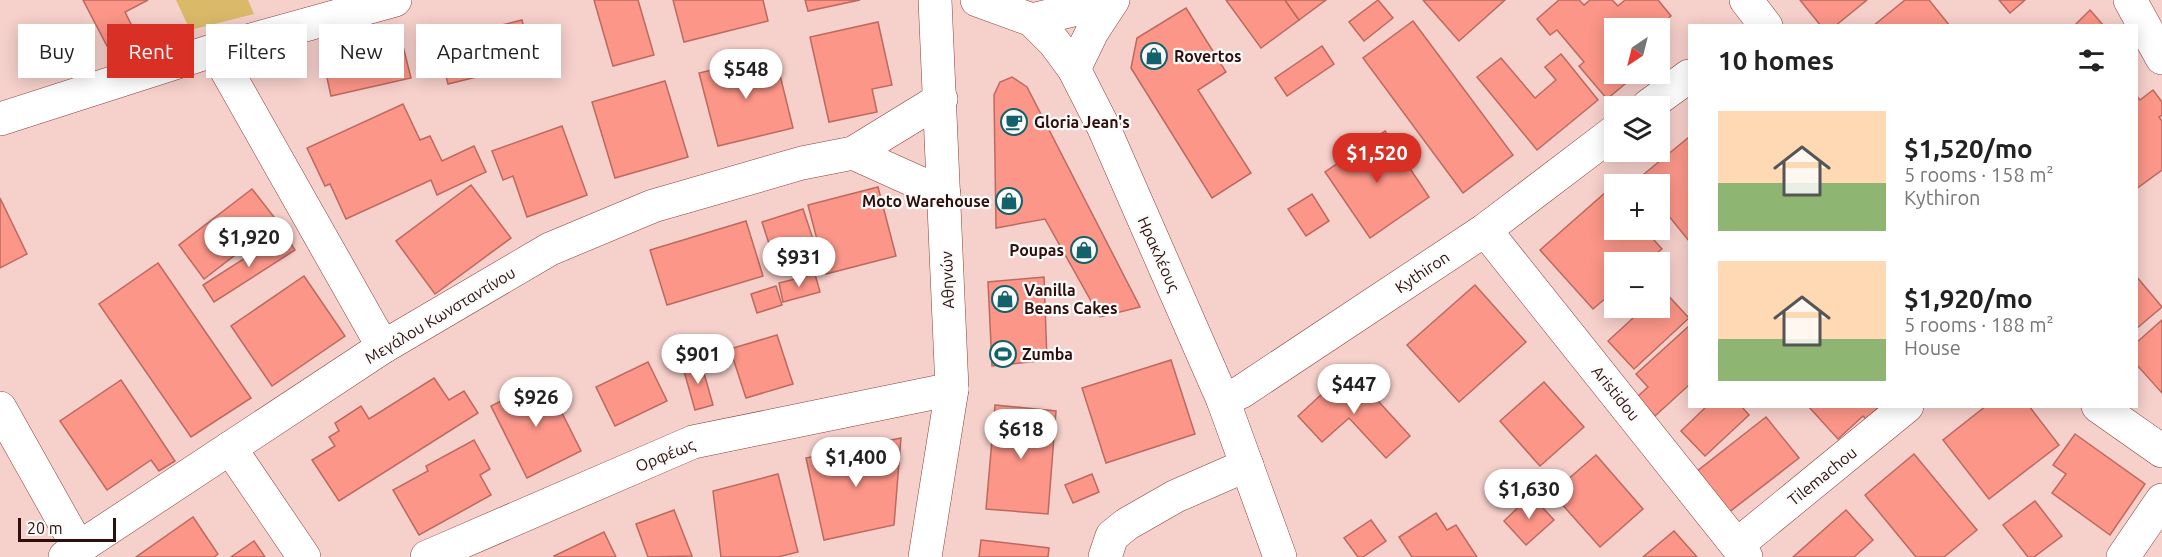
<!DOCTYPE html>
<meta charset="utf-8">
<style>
body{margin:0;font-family:Ubuntu,sans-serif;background:#f6f6f6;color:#222;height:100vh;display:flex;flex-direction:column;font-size:22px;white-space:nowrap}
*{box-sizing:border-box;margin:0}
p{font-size:20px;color:#767676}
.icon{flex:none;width:33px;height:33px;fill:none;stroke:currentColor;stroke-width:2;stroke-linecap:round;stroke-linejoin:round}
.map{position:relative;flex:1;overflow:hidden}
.details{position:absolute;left:1688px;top:24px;width:450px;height:384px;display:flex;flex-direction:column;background:#fff;border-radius:0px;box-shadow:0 3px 15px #0003}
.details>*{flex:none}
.hud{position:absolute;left:18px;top:24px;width:570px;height:54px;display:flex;gap:12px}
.needle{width:39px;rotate:215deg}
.tools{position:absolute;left:1604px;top:18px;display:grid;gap:12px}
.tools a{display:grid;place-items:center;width:66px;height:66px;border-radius:0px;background:#fff;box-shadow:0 3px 15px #0003;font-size:30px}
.scale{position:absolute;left:18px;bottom:15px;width:98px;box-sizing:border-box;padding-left:6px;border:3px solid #2f0f0b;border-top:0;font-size:16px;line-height:21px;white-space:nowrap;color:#2f0f0b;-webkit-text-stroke:4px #fbfbfb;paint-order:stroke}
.price{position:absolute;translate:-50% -51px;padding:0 14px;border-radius:21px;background:#fff;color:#222;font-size:20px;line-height:39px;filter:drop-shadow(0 2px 3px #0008)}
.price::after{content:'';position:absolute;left:50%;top:36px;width:18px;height:14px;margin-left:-9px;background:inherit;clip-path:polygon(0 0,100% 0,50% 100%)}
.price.active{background:#d93025;color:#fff}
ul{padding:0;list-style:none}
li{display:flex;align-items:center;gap:18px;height:150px;padding:0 30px}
li span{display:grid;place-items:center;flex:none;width:168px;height:120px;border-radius:0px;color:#555}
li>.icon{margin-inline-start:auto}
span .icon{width:72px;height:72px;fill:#fffc;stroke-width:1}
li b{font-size:26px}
h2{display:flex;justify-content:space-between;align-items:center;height:72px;padding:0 30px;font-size:26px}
.chip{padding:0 21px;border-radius:0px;background:#fff;box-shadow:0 3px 15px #0003;font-size:21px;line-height:54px}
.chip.active{background:#d93025;color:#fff}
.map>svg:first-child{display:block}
.green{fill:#daba69}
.building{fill:#fb9688;stroke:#bd695f;stroke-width:1.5}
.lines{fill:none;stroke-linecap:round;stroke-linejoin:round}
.minor-casing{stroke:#8d3f36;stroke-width:34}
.major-casing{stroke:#8d3f36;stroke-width:34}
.minor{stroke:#fff;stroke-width:33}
.major{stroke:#fff;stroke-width:33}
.labels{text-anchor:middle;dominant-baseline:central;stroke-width:4.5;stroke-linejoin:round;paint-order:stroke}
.poi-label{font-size:16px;font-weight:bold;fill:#2f0f0b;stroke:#fbfbfb;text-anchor:start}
.street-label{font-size:16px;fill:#2f0f0b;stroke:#fbfbfb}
</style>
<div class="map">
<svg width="2162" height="557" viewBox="0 0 2162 557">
<rect width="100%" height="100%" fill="#f6d0cb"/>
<!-- green -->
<path class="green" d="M 176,0 L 248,0 L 254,14 L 190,30 Z"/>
<!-- building -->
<g class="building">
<path d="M 83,0 L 148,0 L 125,12 L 135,32 L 107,46 Z"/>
<path d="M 594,0 L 638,0 L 654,55 L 613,66 Z"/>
<path d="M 673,0 L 763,0 L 768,21 L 684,42 Z"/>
<path d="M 805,0 L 860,0 L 808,11 Z"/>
<path d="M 1226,0 L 1285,0 L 1299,20 L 1261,48 Z"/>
<path d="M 1285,0 L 1326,0 L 1299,20 Z"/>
<path d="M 1378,0 L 1393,18 L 1364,41 L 1349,22 Z"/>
<path d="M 1423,0 L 1505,0 L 1459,41 Z"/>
<path d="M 1559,0 L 1579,0 L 1584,5 L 1590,0 L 1612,0 L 1618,6 L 1625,0 L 1658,0 L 1671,16 L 1656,28 L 1614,28 L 1614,74 L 1637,74 L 1607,99 L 1579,66 L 1584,62 L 1557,30 L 1550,35 L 1537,19 Z"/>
<path d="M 1800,0 L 1867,0 L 1835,26 L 1821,26 Z"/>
<path d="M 1905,0 L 1929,0 L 1950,26 L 1873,26 Z"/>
<path d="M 1999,0 L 2025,0 L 2010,13 Z"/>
<path d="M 1186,8 L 1226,72 L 1198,90 L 1251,173 L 1212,198 L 1131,68 L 1137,38 Z"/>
<path d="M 2090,10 L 2104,26 L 2074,26 Z"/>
<path d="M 522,20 L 533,63 L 448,84 L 437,41 Z"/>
<path d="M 1413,21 L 1513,155 L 1463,193 L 1363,58 Z"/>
<path d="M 878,22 L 892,85 L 872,89 L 877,112 L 829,122 L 810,37 Z"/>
<path d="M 403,46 L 411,78 L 331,96 L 324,64 Z"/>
<path d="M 1322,46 L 1334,64 L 1287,96 L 1275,78 Z"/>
<path d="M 1561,54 L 1598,100 L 1537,150 L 1477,77 L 1501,58 L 1535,98 L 1556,80 L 1545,67 Z"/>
<path d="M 775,55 L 793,128 L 718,146 L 699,73 Z"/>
<path d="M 1012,77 L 1027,87 L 1140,307 L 1100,317 L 1045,219 L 996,228 L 994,95 L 1000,82 Z"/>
<path d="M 665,81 L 688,157 L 615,178 L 592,102 Z"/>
<path d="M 2153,90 L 2162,102 L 2162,115 L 2159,117 L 2162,121 L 2162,170 L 2136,189 L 2136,95 L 2140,100 Z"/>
<path d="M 403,104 L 420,140 L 430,136 L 442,161 L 474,146 L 486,172 L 437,195 L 431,180 L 346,219 L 330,184 L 325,186 L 307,148 Z"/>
<path d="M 562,126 L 587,195 L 527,217 L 513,176 L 503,180 L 492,151 Z"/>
<path d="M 1385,131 L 1429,197 L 1370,238 L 1325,172 Z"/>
<path d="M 1689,137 L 1689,241 L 1659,204 L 1659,184 L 1643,184 L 1638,179 Z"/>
<path d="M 471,185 L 511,238 L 435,294 L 396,241 Z"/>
<path d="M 1614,185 L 1614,230 L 1645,230 L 1662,249 L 1646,262 L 1614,262 L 1614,291 L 1593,309 L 1540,250 Z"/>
<path d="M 878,187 L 896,256 L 826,274 L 808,205 Z"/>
<path d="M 252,189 L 278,222 L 204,279 L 179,245 Z"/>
<path d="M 1312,194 L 1329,221 L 1306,236 L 1288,209 Z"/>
<path d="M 0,198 L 27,254 L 0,268 Z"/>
<path d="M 803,209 L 813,239 L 772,253 L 762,222 Z"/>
<path d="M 746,221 L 763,276 L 667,305 L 650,250 Z"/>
<path d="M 284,233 L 295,250 L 214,302 L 203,285 Z"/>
<path d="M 158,263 L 251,398 L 191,437 L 99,304 Z"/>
<path d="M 815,274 L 820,292 L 783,302 L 779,283 Z"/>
<path d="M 304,276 L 345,336 L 272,386 L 231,326 Z"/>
<path d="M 2136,276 L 2162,307 L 2136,329 Z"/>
<path d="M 1044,277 L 1047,360 L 992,366 L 988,282 Z"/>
<path d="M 1475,285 L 1526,342 L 1459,402 L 1407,345 Z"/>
<path d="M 776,286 L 782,305 L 757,313 L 751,294 Z"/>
<path d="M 1663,290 L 1689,318 L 1634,369 L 1608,341 L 1644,308 L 1659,308 L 1659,293 Z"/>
<path d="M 2162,320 L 2162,393 L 2136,364 L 2136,343 Z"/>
<path d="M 1689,326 L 1689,385 L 1655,416 L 1637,397 L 1648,387 L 1636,374 Z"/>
<path d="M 777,335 L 793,384 L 746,398 L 730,349 Z"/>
<path d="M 700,359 L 713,405 L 695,410 L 682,364 Z"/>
<path d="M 1171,360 L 1195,434 L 1106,463 L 1082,388 Z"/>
<path d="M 648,362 L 667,401 L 615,426 L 596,387 Z"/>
<path d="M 1349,369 L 1410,436 L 1386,458 L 1349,418 L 1322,442 L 1298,416 Z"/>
<path d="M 434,378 L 449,400 L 464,391 L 478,413 L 339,501 L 312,460 L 335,446 L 329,437 L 339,431 L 335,423 L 361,406 L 369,419 Z"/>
<path d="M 545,379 L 581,451 L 527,478 L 491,406 Z"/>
<path d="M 121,380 L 175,461 L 159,471 L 151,460 L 107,490 L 60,421 Z"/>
<path d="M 1544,382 L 1584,427 L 1540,466 L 1500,421 Z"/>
<path d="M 995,405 L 1056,411 L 1048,514 L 986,509 Z"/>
<path d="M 1707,406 L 1741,406 L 1749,415 L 1705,456 L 1681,431 Z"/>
<path d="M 1808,406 L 1880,406 L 1866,419 L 1863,416 L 1838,439 Z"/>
<path d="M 1986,406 L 2029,406 L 2059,445 L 1989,499 L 1943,440 Z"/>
<path d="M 1766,417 L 1799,458 L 1728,513 L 1696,472 Z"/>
<path d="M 2075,434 L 2145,484 L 2110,535 L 2052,493 L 2066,474 L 2053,465 Z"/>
<path d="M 901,438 L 894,525 L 824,540 L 806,458 Z"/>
<path d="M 474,440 L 490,469 L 480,475 L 491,495 L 419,535 L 393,490 L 428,471 L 426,466 Z"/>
<path d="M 1914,454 L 1977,530 L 1944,557 L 1916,557 L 1865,495 Z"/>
<path d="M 1596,455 L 1643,509 L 1600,547 L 1552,493 Z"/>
<path d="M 778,474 L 798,552 L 778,557 L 721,557 L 713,491 Z"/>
<path d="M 1092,474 L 1099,492 L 1073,503 L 1065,485 Z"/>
<path d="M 1531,495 L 1554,520 L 1526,545 L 1504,521 Z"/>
<path d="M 2035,501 L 2062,536 L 2034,557 L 2028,557 L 2003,525 Z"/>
<path d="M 674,510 L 692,556 L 648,557 L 636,524 Z"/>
<path d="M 1846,510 L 1873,540 L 1854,557 L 1793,557 Z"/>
<path d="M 1436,513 L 1447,530 L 1456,525 L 1477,557 L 1412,557 L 1399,537 Z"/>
<path d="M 193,517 L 218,554 L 214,557 L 136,557 Z"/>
<path d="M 1371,520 L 1386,541 L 1363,557 L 1358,557 L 1344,538 Z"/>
<path d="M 1674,531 L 1697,557 L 1643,557 Z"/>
<path d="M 604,532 L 616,557 L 555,557 L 554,556 Z"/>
<path d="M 981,540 L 1049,548 L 1048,557 L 979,557 Z"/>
<path d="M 254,541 L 265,557 L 231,557 Z"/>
</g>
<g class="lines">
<defs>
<g id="minor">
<path d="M 977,0 L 1032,20 L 1054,42 L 1074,69 L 1103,126 L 1223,400 L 1280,557"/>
<path d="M 1746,0 L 1766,26"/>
<path d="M 2130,0 L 2162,58"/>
<path d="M 1032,20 L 1077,9 L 1101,0"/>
<path d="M 215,50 L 383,347"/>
<path d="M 1074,69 L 1092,32 L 1113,0"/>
<path d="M 1648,106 L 1689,76"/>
<path d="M 0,119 L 215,50 L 395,0"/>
<path d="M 853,153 L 944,194"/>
<path d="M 1485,230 L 1746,557"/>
<path d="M 1223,400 L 1241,392 L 1485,230 L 1614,132"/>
<path d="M 2098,406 L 2162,451"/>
<path d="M 0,408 L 78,547"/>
<path d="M 230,448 L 304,557"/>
<path d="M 1737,545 L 1907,406"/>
<path d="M 65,557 L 383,347 L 550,249 L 653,206 L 802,163 L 853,153 L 941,99"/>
<path d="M 427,557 L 693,442 L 952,389"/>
<path d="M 1105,557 L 1112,536 L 1127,524 L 1176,496 L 1247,465"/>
<path d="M 2123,557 L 2162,500"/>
</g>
<path id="major" d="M 925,557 L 952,389 L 935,0"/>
</defs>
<!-- minor casing -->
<use href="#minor" class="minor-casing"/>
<!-- major casing -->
<use href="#major" class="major-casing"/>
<!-- minor -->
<use href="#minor" class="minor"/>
<!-- major -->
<use href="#major" class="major"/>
</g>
<!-- icons -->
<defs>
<symbol id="shop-ring" viewBox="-11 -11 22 22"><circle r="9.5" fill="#fbfbfb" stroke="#12616b" stroke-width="1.5"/><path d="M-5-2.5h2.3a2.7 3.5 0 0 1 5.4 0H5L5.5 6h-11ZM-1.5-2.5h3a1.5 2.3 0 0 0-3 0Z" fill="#12616b"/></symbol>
<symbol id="cafe-ring" viewBox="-11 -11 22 22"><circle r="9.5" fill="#fbfbfb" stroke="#12616b" stroke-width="1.5"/><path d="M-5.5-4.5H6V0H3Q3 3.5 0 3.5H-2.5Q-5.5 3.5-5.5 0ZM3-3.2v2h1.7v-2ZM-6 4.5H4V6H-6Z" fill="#12616b"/></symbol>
<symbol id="stadium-ring" viewBox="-11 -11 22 22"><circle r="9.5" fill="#fbfbfb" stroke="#12616b" stroke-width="1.5"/><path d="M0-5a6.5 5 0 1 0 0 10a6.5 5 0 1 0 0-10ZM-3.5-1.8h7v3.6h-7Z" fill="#12616b"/></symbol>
</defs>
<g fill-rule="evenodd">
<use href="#shop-ring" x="1139" y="41" width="30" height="30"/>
<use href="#cafe-ring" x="999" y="107" width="30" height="30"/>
<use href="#shop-ring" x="994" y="186" width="30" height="30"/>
<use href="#shop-ring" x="1069" y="235" width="30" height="30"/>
<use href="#shop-ring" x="990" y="284" width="30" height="30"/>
<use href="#stadium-ring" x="988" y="339" width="30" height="30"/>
</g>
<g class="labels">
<!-- poi labels -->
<g class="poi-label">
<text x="1174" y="56">Rovertos</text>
<text x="1034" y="122">Gloria Jean's</text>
<text x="990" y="201" text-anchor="end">Moto Warehouse</text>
<text x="1064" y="250" text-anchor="end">Poupas</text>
<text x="1024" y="290">Vanilla<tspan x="1024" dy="18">Beans Cakes</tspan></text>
<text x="1022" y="354">Zumba</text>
</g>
<!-- street labels -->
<g class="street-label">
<text transform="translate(1159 254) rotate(66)">Ηρακλέους</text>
<text transform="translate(1422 272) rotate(-34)">Kythiron</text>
<text transform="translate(947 280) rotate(-92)">Αθηνών</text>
<text transform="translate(440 315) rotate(-31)">Μεγάλου Κωνσταντίνου</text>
<text transform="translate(1616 393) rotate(51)">Aristidou</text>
<text transform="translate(665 455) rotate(-22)">Ορφέως</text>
<text transform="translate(1822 476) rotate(-39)">Tilemachou</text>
</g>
</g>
</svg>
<div class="tools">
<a><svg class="needle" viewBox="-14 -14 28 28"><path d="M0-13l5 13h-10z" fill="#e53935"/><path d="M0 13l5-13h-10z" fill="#767676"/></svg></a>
<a><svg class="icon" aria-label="layers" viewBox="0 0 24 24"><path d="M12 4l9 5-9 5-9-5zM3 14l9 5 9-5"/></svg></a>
<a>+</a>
<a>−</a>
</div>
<div class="scale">20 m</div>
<b class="price" style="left:746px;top:100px">$548</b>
<b class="price active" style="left:1377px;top:184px">$1,520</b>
<b class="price" style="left:249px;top:268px">$1,920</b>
<b class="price" style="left:799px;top:288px">$931</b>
<b class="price" style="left:698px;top:385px">$901</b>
<b class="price" style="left:1354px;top:415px">$447</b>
<b class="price" style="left:536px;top:428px">$926</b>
<b class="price" style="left:1021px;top:460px">$618</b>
<b class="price" style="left:856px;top:488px">$1,400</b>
<b class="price" style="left:1529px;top:520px">$1,630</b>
<div class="hud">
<a class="chip">Buy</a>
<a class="chip active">Rent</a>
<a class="chip">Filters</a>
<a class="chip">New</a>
<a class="chip">Apartment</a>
</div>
<section class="details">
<h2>10 homes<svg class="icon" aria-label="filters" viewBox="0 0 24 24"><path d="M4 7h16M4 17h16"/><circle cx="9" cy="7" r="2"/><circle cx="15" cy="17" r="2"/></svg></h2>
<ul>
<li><span style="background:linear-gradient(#ffd9b3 60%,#8fb573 0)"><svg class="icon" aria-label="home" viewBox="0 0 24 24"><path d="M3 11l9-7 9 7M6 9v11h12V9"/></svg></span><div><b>$1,520/mo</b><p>5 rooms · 158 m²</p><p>Kythiron</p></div></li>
<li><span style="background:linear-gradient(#ffd9b3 65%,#8fb573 0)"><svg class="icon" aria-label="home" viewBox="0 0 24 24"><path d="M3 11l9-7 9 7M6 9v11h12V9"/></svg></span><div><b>$1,920/mo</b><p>5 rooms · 188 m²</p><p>House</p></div></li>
</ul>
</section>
</div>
